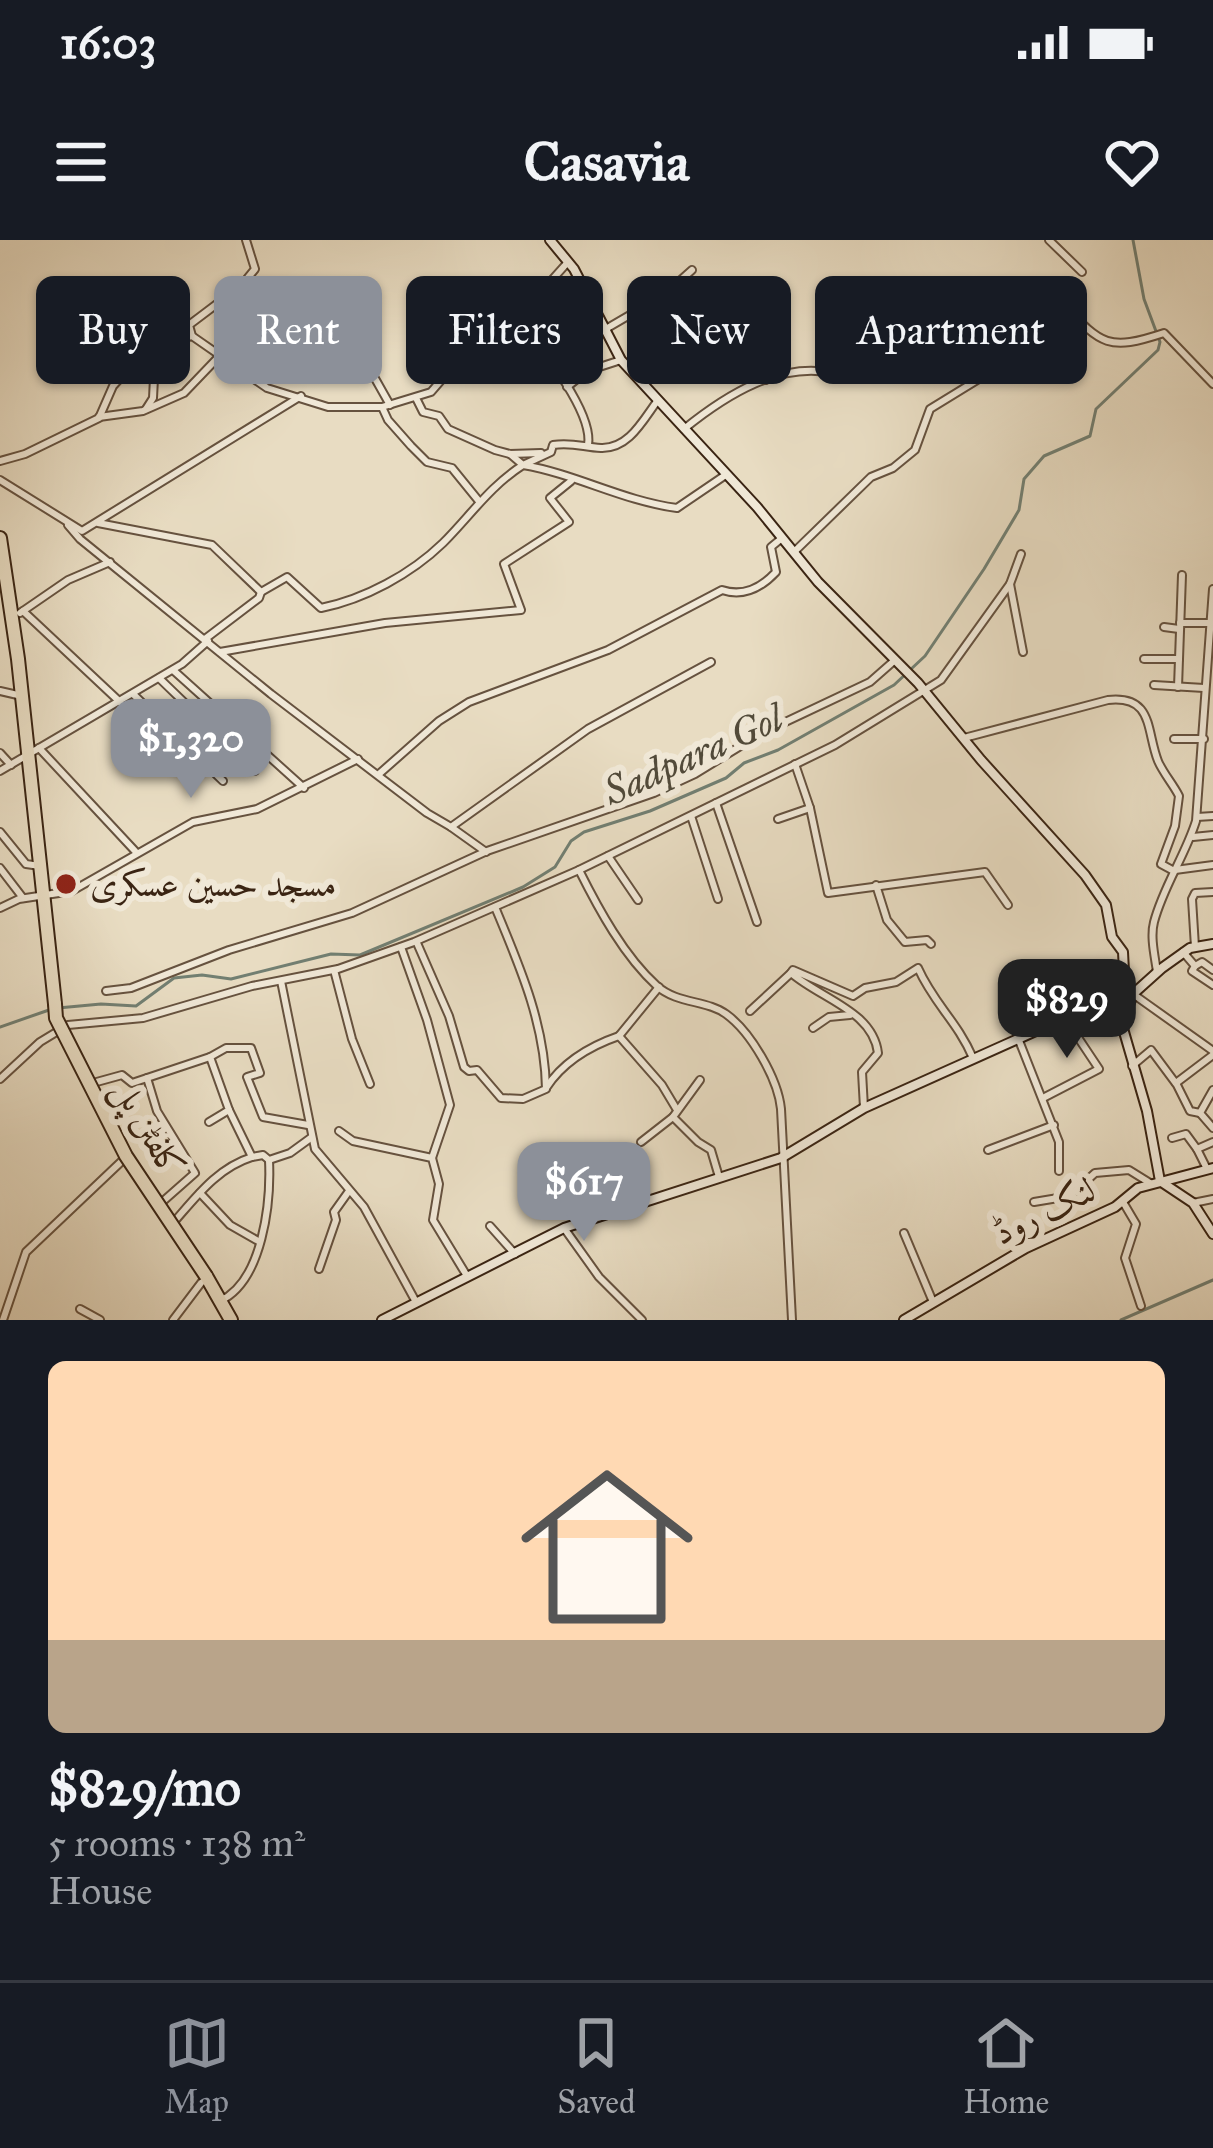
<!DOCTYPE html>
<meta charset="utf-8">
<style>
body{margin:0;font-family:"IM FELL Great Primer",Amiri,serif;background:#242831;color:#f1f3f6;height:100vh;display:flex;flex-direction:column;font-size:45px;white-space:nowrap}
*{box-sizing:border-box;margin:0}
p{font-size:39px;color:#9ea1a6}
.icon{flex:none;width:66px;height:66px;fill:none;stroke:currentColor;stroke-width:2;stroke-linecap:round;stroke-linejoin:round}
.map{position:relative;height:1080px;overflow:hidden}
.details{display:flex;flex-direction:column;background:#171b24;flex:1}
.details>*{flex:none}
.top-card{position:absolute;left:36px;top:36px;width:1143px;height:108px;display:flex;gap:24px}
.price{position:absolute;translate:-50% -102px;padding:0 27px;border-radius:24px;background:#8c9099;color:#fff;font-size:39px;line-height:78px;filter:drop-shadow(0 3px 6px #0008)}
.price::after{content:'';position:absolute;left:50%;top:72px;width:36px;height:27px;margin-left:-18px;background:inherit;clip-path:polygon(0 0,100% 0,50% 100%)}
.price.on{background:#222;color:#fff}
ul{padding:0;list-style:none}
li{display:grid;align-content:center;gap:24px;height:636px;padding:0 48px}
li+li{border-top:3px solid #363941}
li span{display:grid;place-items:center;height:372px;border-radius:18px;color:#555}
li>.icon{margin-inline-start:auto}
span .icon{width:216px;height:216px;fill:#fffc;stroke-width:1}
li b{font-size:51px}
.tag{padding:0 42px;border-radius:18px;background:#171b24;box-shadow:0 3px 9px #0004;font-size:42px;line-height:108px}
.tag.on{background:#8c9099;color:#fff}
.status{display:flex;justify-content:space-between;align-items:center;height:84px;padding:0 60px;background:#171b24;direction:ltr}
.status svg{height:33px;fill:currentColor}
header{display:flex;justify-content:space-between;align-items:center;height:156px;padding:0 48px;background:#171b24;font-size:54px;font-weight:800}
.tab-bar{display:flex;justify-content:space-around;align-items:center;height:168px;border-top:3px solid #363941;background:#171b24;font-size:33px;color:#9ea1a6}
.tab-bar a{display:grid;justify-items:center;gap:6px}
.tab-bar .on{color:#8c9099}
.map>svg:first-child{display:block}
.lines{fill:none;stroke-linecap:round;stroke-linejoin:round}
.stream{stroke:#727f72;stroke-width:3}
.street-casing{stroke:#66523f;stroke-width:10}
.secondary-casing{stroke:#3a2413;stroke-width:12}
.highway-casing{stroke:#3a2413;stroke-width:16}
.street{stroke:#f0e8d7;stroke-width:6}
.secondary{stroke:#f0e8d7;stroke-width:8}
.highway{stroke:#e8dcc2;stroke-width:12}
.highway-bridge-casing{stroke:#3a2413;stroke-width:16;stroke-linecap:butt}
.highway-bridge{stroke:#e8dcc2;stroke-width:12}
.poi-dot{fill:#8f2418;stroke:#f0e8d7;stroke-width:4.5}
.labels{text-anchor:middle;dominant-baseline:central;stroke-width:12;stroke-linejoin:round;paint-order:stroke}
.poi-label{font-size:36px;fill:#3a2413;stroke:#f0e8d7;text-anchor:start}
.street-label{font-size:36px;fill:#3a2413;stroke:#f0e8d7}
.water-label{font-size:39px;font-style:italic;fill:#514a3a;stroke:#f0e8d7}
</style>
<div class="status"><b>16:03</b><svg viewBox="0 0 49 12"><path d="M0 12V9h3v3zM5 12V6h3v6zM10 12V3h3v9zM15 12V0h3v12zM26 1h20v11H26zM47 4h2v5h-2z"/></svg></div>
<header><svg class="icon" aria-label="menu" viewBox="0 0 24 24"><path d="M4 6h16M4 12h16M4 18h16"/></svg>Casavia<svg class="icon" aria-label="heart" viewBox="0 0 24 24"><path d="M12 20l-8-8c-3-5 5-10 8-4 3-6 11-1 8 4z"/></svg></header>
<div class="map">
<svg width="1213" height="1080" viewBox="0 0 1213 1080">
<rect width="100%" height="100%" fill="#e8dcc2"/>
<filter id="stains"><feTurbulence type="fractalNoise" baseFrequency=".00167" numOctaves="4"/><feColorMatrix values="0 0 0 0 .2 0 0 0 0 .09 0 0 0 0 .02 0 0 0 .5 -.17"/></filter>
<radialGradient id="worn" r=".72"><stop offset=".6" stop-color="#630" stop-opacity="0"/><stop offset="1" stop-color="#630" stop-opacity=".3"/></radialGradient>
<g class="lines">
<!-- stream -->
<g class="stream">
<path d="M 58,768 L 101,764 L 136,766 L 174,738 L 202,735 L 231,739 L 331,714 L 360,715 L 523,647 L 555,627 L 571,601 L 584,592 L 650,571 L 726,538 L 744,523 L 778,510 L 894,445 L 925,416 L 984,329 L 1019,270 L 1024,239 L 1044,216 L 1090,196 L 1096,169 L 1158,110 L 1160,102 L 1144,59 L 1133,0"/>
<path d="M 0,787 L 49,770"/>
<path d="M 1121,1080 L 1213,1040"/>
</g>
<defs>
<g id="street">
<path d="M 1049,0 L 1082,32"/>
<path d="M 736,51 L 766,140"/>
<path d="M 518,76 C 538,105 594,171 588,205"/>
<path d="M 360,77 L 346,87 L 390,165"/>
<path d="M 604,90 L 664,55 L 692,30"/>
<path d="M 192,96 L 267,148 L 328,167 L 382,167 L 431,152 L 469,108 L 507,90 L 568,22"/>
<path d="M 141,129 L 154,138 L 153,158 L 146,169"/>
<path d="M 567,147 L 587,131 L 621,120"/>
<path d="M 416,158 L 423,172 L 439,176 L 448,189 L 495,210 L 510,214 L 541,213"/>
<path d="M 382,167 L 388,180 L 411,206 L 427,222 L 452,228 L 478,260"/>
<path d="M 99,177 L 143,171 L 184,153 L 276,57 L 311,61 L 321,85 L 344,90"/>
<path d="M 684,189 C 726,155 781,120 837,134"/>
<path d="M 510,214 L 523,225 L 551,212 L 553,205 C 572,202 583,207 601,208 C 629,209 643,180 658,160"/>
<path d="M 0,221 L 25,214 L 99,178 L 113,146 L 124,134 L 156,122 L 182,99 L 192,96 L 189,85 L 242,45 L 255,29 L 246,0"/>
<path d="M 0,240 L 82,291 L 301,156"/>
<path d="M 98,283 L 212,305 L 261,352 L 287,337 L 321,368 C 365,359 411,334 443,303 C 470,276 490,246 523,225 C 576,234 623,261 677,268 L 727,234"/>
<path d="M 68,285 L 80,299 L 271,454 L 427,573 L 451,587 L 588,489 L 711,422"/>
<path d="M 794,312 L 871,237 L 893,228 L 915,210 L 930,169 L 1018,115 L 1062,63 C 1101,104 1107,112 1164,93 L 1213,144"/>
<path d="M 1010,344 L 1023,412"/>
<path d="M 23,371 L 120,462"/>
<path d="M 20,373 L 68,340 L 110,322"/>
<path d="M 1180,383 L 1210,383"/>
<path d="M 1164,387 L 1179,389"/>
<path d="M 205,399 L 259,358 L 261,352"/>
<path d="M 220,412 L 385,383 L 521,370 L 504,324 L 569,282 L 550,258 L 571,241"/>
<path d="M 1144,419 L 1179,419"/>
<path d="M 173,430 L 304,548"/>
<path d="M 159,438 L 255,531"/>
<path d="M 1154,445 L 1204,448"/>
<path d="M 1178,447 L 1182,335"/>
<path d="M 0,451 L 22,456"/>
<path d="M 133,454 L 223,541"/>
<path d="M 964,498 L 1108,460 C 1154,455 1146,491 1158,521 C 1163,533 1173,544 1179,556 L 1175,586 L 1161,624 L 1174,631"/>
<path d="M 1174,499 L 1204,499"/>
<path d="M 39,508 L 135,611"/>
<path d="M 0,513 L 11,525"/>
<path d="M 0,531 L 182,424 L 208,401"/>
<path d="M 379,534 L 439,481 L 469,462 L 608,410 L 722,350 C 743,357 761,348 776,332 L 771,307 L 782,298"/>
<path d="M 716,563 L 757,682"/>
<path d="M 810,568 L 828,653 L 985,632 L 1008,665"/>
<path d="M 691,576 L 718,659"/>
<path d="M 1197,577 L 1213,576"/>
<path d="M 778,579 L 810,568 L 795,524"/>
<path d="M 451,587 L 486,612"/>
<path d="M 0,592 L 26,624 L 40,626"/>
<path d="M 1193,597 L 1213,595"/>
<path d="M 608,616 L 638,660"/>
<path d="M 0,628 L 23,658"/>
<path d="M 579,630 C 599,670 624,716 657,746 C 677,764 707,760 726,774 C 751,792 778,839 781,869 L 792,1080"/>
<path d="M 1175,630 L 1213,625"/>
<path d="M 876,645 L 887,680 L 905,702 L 927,700 L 931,704"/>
<path d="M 0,668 L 19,659 L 72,651 L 193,582 L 257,569 L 358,519"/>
<path d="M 417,703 L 449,776 L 464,827 L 469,831 L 477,830 L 501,858 L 523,859 L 546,849 C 545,784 520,727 495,667"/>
<path d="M 401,707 L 427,780 L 450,865 L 432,918"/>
<path d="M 1195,707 L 1192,659 L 1195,653 L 1213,652"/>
<path d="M 1183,712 L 1195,726 L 1202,722 L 1213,730"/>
<path d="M 1195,726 L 1192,731 L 1213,745"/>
<path d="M 334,730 L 352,799 L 370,844"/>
<path d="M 1157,732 C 1155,717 1150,697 1154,682 C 1163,647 1185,616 1196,581 L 1213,349"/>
<path d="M 281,741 L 315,909 L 364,967 L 416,1062"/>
<path d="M 1036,743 L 1051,784"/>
<path d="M 659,747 L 619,796 L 662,845 L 677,870"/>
<path d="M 106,751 L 131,748 L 229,710 L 352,673 L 487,611 L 654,553 L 695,534 L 760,494 L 870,442 L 895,420"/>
<path d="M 1133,754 L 1213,811"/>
<path d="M 750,771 L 791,733"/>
<path d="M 813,788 L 829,777 L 850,775"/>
<path d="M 1018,798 L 1059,902 L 1059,931"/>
<path d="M 210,817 L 226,808 L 251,808 L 260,833 L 247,837 L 263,877 L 308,885"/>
<path d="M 1132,826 L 1151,810 L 1177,845 L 1190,871 L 1200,873"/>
<path d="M 147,838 L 157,871 L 195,933 L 161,963"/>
<path d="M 0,839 L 40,802 L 68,785 L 143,778 L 252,746 L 338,729 L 414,702 L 579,630 L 835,505 L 941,440 L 1010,344 L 1021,314"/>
<path d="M 700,840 L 673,877 L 698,902 L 711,910 L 719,937"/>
<path d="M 93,843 L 122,835 L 132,843 L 210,817 L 229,870 L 209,882"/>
<path d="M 1176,843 L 1213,815"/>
<path d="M 546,848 C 563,822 590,806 619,796"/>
<path d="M 1213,850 L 1200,873 L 1213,888"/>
<path d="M 1043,858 L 1099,829 L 1065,778"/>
<path d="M 864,868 L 862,832 L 878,813 C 873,771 821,759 791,733 L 793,730 L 853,756 L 865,748 L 896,742 L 918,728 C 934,764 957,781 973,818"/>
<path d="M 339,891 L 353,901 L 432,918 L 439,944 L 433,980 L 467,1036"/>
<path d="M 1172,898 L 1186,894 L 1197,909"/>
<path d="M 641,902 L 673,877"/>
<path d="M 988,910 L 1054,885"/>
<path d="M 252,917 L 263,915 L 269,920 L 290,913 L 312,897"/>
<path d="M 1207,929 L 1197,909 L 1213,902"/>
<path d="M 200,953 L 230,985 L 260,1002"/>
<path d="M 1034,962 L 1070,956 L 1095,933 L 1129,930 L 1150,943"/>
<path d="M 1123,962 L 1136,984 L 1125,1018 L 1141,1066"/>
<path d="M 1193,963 L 1213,959"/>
<path d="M 173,983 C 196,957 217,928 252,917 L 229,870"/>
<path d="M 490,986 L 515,1014"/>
<path d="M 564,988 L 599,1037 L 642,1080"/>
<path d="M 904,993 L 933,1062"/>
<path d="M 319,1029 L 336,980 L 334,972 L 349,951"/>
<path d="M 220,1061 C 263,1041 271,962 269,920"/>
<path d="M 80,1069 L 100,1080"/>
<path d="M 3,1080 L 26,1012 L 124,919"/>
<path d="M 173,1080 L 204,1039"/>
</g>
<g id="secondary">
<path d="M 550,0 L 574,29 L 621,120 L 757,267 L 818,342 L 918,443 L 981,520 L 1085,635 L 1106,665 L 1112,697 L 1123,712 L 1125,751"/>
<path d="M 1213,704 L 1190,708 L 1162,728 L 1133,754 L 1122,785 L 1147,871 L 1160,941 L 1193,963 L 1213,994"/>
<path d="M 382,1080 L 564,988 L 781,918 L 864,868 L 1125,751 L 1133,754"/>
<path d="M 904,1080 L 1026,1008 L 1115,967 L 1138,948 L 1213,928"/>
</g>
<g id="highway">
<path d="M 0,298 L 18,419 L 55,764"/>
<path d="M 206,1036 L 231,1080"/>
</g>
</defs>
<!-- street casing -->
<use href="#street" class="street-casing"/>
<!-- secondary casing -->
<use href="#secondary" class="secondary-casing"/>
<!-- highway casing -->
<use href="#highway" class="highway-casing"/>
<!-- street -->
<use href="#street" class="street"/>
<!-- secondary -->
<use href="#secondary" class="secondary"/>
<!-- highway -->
<use href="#highway" class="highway"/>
<defs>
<path id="highway-bridge" d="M 55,764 L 56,778 L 126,916 L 206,1036"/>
</defs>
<!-- highway-bridge casing -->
<use href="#highway-bridge" class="highway-bridge-casing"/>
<!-- highway-bridge -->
<use href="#highway-bridge" class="highway-bridge"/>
</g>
<!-- markers -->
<circle class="poi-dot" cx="66" cy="644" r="12"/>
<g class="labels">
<!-- poi labels -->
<g class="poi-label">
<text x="90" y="644">مسجد حسین عسکری</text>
</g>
<!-- street labels -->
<g class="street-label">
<text transform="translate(149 888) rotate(60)">کلفٹن پل</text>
<text transform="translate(1044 971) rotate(-26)">لنک روڈ</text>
</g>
<!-- water labels -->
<g class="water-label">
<text transform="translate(693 515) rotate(-24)">Sadpara Gol</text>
</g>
</g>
<rect width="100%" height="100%" filter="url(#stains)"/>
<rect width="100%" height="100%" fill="url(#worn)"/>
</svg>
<b class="price" style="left:191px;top:561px">$1,320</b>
<b class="price on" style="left:1067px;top:821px">$829</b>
<b class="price" style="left:584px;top:1004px">$617</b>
<div class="top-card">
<a class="tag">Buy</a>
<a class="tag on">Rent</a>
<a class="tag">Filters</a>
<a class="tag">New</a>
<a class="tag">Apartment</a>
</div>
</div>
<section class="details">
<ul>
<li><span style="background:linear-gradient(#ffd9b3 75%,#b9a48a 0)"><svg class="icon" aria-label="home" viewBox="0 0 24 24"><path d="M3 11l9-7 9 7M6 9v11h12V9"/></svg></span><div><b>$829/mo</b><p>5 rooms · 138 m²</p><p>House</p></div></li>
</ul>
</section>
<nav class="tab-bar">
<a class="on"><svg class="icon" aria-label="map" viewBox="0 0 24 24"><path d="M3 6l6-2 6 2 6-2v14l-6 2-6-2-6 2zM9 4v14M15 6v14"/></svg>Map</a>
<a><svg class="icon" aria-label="saved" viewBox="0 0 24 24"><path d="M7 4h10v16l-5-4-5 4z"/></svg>Saved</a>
<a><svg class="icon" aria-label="home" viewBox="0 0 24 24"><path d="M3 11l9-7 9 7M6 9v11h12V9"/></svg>Home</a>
</nav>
